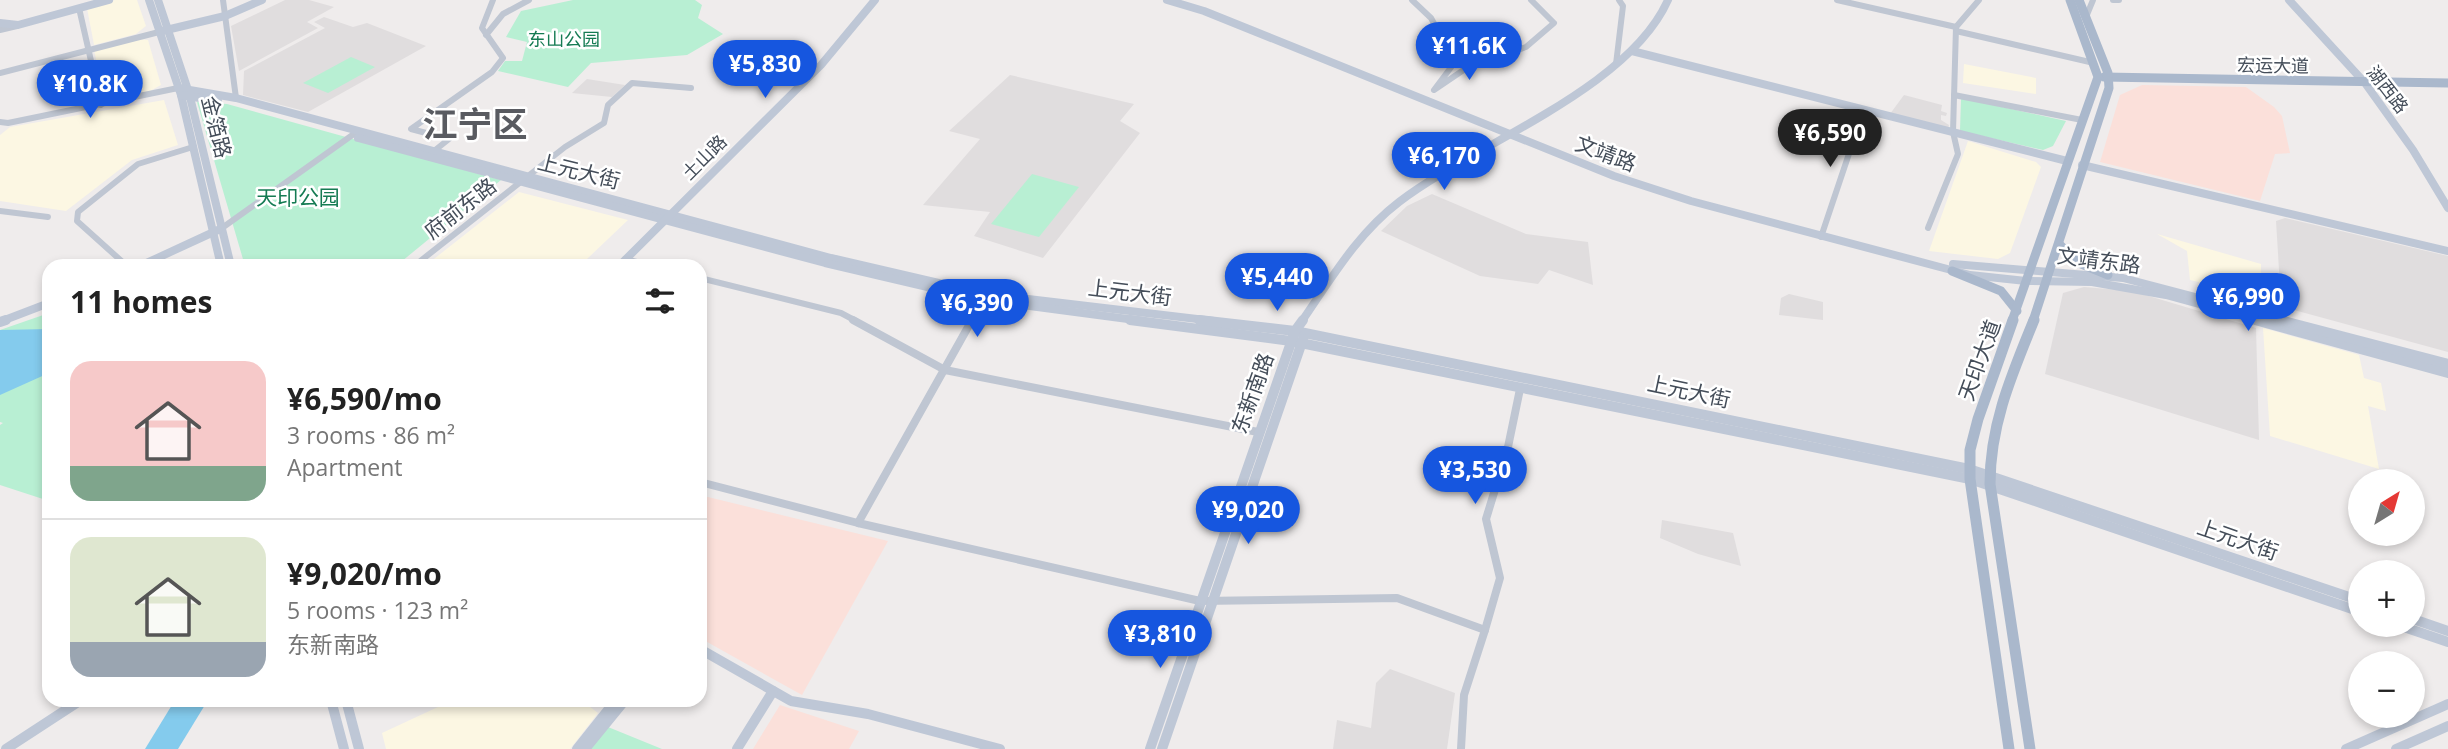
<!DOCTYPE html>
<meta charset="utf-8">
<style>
body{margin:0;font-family:"Open Sans","Noto Sans SC",sans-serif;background:#f6f6f6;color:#222;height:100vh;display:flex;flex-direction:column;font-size:26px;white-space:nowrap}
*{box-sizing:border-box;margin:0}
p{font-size:23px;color:#767676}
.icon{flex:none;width:38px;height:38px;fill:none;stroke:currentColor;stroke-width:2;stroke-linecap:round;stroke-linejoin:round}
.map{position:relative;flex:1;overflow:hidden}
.details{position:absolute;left:42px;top:259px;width:665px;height:448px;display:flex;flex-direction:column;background:#fff;border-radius:21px;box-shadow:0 4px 10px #0003}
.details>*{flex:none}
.needle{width:46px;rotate:37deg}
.tools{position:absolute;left:2348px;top:469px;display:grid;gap:14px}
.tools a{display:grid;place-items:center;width:77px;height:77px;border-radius:50%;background:#fff;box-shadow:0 4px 10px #0003;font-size:35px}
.price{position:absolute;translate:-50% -60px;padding:0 16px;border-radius:24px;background:#1656df;color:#fff;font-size:23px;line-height:46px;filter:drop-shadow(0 2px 4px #0008)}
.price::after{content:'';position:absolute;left:50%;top:42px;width:21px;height:16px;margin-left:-10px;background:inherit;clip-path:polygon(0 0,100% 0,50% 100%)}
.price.current{background:#222;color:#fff}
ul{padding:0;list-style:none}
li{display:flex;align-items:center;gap:21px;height:175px;padding:0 28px}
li+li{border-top:2px solid #e0e0e0}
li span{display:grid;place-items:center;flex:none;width:196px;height:140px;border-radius:21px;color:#555}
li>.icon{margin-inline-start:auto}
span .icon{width:84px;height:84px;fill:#fffc;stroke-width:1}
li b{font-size:30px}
h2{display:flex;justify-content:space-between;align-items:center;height:84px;padding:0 28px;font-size:30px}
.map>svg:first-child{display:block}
.commercial{fill:#fcf7e3}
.education{fill:#e0ddde}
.medical{fill:#fbe0da}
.green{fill:#b8efd3}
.water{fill:#84cbed}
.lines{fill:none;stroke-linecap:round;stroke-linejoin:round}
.street-far1{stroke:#bfc6d2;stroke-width:6}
.street{stroke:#bfc6d2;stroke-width:8}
.secondary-far1{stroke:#bec7d6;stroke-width:8}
.secondary{stroke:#bec7d6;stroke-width:10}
.primary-far1{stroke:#aab8cc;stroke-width:9}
.primary{stroke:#aab8cc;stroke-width:11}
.labels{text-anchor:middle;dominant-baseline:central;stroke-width:5;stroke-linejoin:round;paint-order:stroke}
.far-park-label{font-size:18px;fill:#157b53;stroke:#fff}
.far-street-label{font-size:18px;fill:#444d59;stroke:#fff}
.street-label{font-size:21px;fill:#444d59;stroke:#fff}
.park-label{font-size:21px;fill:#157b53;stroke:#fff}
.town-label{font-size:35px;font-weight:bold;fill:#595b61;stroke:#fff}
</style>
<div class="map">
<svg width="2448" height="749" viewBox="0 0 2448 749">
<rect width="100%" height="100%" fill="#efecec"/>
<!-- commercial -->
<g class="commercial">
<path d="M 115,0 L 137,0 L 146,26 L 136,34 L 94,45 L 87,8 Z"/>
<path d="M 137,39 L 148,40 L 161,85 L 150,91 L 105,100 L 94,50 Z"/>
<path d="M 1964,64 L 2036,78 L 2036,94 L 1963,83 Z"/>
<path d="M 164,100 L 178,145 L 132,160 L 66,211 L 0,201 L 0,135 L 10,127 Z"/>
<path d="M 1968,141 L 2036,162 L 2041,167 L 2010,253 L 1998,259 L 1929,251 Z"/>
<path d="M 519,192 L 628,220 L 587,259 L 585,266 L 425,266 Z"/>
<path d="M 2157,234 L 2261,264 L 2261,297 L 2190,280 L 2187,251 Z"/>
<path d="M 2263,328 L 2359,355 L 2364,378 L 2381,383 L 2386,411 L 2368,406 L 2379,469 L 2270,436 Z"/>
<path d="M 453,700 L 581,700 L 598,713 L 570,749 L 386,749 L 382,733 Z"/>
</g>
<!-- education -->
<g class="education">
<path d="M 285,0 L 309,0 L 334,7 L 307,22 L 318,28 L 239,71 L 231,26 Z"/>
<path d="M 324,17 L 353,27 L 367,23 L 426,46 L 308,112 L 243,95 L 244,71 L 325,28 L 314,22 Z"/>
<path d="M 1010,75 L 1134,104 L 1120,121 L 1140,133 L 1043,258 L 974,236 L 990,212 L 923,205 L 980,139 L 949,131 Z"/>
<path d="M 587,79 L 625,85 L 612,97 L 572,93 Z"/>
<path d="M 1904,95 L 1942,105 L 1941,111 L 1947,113 L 1946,116 L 1941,115 L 1941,120 L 1949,125 L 1948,129 L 1890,114 Z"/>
<path d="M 1432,194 L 1526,234 L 1588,242 L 1593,285 L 1549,270 L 1538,284 L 1480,276 L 1381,231 L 1407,206 Z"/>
<path d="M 2285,218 L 2448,256 L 2448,352 L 2294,310 L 2281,302 L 2276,221 Z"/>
<path d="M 2084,287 L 2132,291 L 2256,328 L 2259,440 L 2045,374 L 2063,293 Z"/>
<path d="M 1789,294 L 1823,302 L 1823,320 L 1779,315 L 1781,298 Z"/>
<path d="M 1662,520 L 1733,533 L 1741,566 L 1698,554 L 1660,538 Z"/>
<path d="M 1390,669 L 1455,693 L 1447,749 L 1333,749 L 1337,720 L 1371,728 L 1376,683 Z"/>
</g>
<!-- medical -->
<g class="medical">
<path d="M 2142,85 L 2246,87 L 2274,107 L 2282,116 L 2290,153 L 2275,154 L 2260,201 L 2100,162 L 2120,95 Z"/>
<path d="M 708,497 L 888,541 L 802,695 L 700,638 L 700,498 Z"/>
<path d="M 780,705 L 859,731 L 849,749 L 753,749 Z"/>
</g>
<!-- green -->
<g class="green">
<path d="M 573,0 L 695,0 L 702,5 L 698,18 L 723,34 L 687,55 L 591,63 L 568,87 L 498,71 L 505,61 L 522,61 L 527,42 L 506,37 L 521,11 Z"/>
<path d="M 351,57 L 375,67 L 328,93 L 303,83 Z"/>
<path d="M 1961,98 L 2066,121 L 2053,146 L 2043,150 L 1960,131 Z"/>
<path d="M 197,102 L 227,104 L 501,180 L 396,266 L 245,266 Z"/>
<path d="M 1032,174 L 1079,187 L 1039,237 L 991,224 Z"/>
<path d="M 49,313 L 49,501 L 0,485 L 0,425 L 3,423 L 0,422 L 0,330 Z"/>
<path d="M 608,727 L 662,749 L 590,749 Z"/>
</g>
<!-- water -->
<g class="water">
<path d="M 49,329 L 49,373 L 0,395 L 0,330 Z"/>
<path d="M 175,700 L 208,700 L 178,749 L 145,749 Z"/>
</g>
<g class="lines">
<!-- street-far1 -->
<g class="street-far1">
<path d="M 223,0 L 236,98"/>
<path d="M 1412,0 L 1431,18 L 1455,62 L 1434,90 L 1468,67 L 1526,47 L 1554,23 L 1531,0"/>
<path d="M 1837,0 L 1956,27"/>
<path d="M 2113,0 L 2119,0"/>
<path d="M 79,8 L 101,105"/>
<path d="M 2086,17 L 2093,0"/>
<path d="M 1956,27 L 1979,0"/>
<path d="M 0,30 L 17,26"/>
<path d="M 1956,31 L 2094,63"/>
<path d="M 486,35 L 503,14 L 529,0"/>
<path d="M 1616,64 L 1623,6 L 1619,0"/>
<path d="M 0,73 L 159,32"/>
<path d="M 1954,95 L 2082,120"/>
<path d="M 0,122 L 8,123 L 178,88"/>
<path d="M 434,151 L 449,139 L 411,129 L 492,72 L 503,58 L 482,28 L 493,0"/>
<path d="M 0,211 L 48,217"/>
<path d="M 222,228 L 358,131"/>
<path d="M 1928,228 L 1958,154 L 1953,132 L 1956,27"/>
<path d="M 1821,237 L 1864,109"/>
<path d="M 625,259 L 652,266"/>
<path d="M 127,266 L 77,221 L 78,212 L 138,164 L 193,147"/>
<path d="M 414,266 L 565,147 L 604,123 L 608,105 L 632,83 L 691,88"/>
<path d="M 700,278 L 841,313 L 856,321"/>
<path d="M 971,321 L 984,298"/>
</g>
<!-- street -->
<g class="street">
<path d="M 853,320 L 945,370 L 1258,432"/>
<path d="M 700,482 L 858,523 L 1200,601 L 1397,598 L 1485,630 L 1464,695 L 1461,749"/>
<path d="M 858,523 L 972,320"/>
<path d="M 1485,630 L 1500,578 L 1486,519 L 1508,447 L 1520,389"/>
</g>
<!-- secondary-far1 -->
<g class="secondary-far1">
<path d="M 149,0 L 181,95 L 221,266"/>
<path d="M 158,0 L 189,93 L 231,266"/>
<path d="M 1167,0 L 1204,11 L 1614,176 L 1691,201 L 1970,275 L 2026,281 L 2092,282 L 2166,295 L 2261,321"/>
<path d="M 2289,0 L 2365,83 L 2413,150 L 2448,208"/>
<path d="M 0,23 L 18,25 L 109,0"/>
<path d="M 162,31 L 225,16 L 262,0"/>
<path d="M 1632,51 L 2067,161"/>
<path d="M 178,88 L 236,98 L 831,258 L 986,294 L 1214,321"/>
<path d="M 181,95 L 218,101"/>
<path d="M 358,138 L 825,263 L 983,300 L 1143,321"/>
<path d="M 2082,165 L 2448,251"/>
<path d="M 1953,264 L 2123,278 L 2287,321"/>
<path d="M 140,266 L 218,230"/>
<path d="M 619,266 L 821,65 L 875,0"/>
<path d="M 2,321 L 49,303"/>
<path d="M 1302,321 C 1331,279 1357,234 1399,202 C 1476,143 1628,90 1668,0"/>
</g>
<!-- secondary -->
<g class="secondary">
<path d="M 1130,320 L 1291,341 L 1970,479 L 2361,612"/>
<path d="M 1199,320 L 1295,331 L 1969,469 L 2361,601"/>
<path d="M 2255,320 L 2448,373"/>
<path d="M 2280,320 L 2448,364"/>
<path d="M 0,322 L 6,320"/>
<path d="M 2413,619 L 2448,631"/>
<path d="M 2398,625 L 2448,642"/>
<path d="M 700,649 L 791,701 L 868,714 L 1000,749"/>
<path d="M 331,700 L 344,749"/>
<path d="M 346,700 L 359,749"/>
<path d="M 6,749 L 81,700"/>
<path d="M 577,749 L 616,700"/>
<path d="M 585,749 L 625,700"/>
<path d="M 737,749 L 773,691"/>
<path d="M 1150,749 L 1295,331 L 1303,320"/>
<path d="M 1162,749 L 1303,339"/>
<path d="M 2346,749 L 2448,704"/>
<path d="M 2396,749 L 2448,726"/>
</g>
<!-- primary-far1 -->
<g class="primary-far1">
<path d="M 2104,77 L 2448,83"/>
<path d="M 2059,244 L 2079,263 L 2108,275"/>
<path d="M 1952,271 L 2001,291 L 2017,311"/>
<path d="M 2012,321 L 2098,77 L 2070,0"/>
<path d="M 2033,321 L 2109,88 L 2108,73 L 2079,0"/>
</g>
<!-- primary -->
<g class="primary">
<path d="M 2009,749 L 1970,479 L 1970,450 L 1978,419 L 2013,320"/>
<path d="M 2030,749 L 1990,484 C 1990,424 2012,374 2034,320"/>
</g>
</g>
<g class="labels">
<!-- far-park labels -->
<g class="far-park-label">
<text x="564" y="39">东山公园</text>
</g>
<!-- far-street labels -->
<g class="far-street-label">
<text transform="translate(2273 65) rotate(1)">宏运大道</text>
<text transform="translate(2388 89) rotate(52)">湖西路</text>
<text transform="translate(704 157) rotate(-45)">土山路</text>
</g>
<!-- street labels -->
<g class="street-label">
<text transform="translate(217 127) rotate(76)">金箔路</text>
<text transform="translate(1606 153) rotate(21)">文靖路</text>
<text transform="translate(579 171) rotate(14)">上元大街</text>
<text transform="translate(460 208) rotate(-38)">府前东路</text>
<text transform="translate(2099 260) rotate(7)">文靖东路</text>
<text transform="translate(1130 292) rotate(7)">上元大街</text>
<text transform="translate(1979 360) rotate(-70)">天印大道</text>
<text transform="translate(1689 391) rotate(12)">上元大街</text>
<text transform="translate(1252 393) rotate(-70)">东新南路</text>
<text transform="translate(2238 539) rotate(19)">上元大街</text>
</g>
<!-- park labels -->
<g class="park-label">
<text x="298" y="197">天印公园</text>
</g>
<!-- town labels -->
<g class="town-label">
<text x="475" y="123">江宁区</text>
</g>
</g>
</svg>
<div class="tools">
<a><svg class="needle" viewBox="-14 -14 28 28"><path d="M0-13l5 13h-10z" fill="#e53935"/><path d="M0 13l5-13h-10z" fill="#767676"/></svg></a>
<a>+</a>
<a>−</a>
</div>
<b class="price" style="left:1469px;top:82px">¥11.6K</b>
<b class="price" style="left:765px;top:100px">¥5,830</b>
<b class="price" style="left:90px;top:120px">¥10.8K</b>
<b class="price current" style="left:1830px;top:169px">¥6,590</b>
<b class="price" style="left:1444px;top:192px">¥6,170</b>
<b class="price" style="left:1277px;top:313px">¥5,440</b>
<b class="price" style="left:2248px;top:333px">¥6,990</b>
<b class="price" style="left:977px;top:339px">¥6,390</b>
<b class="price" style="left:1475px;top:506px">¥3,530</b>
<b class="price" style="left:1248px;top:546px">¥9,020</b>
<b class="price" style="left:1160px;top:670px">¥3,810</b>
<section class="details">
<h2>11 homes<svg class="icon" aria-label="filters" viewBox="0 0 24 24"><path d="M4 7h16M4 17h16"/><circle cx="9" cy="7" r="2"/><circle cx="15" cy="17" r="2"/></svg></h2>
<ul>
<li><span style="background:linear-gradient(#f6c9c9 75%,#7fa58c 0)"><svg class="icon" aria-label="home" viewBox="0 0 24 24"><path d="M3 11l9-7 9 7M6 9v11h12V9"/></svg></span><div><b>¥6,590/mo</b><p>3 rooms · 86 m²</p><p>Apartment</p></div></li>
<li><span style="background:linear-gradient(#dfe7d0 75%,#9aa5b1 0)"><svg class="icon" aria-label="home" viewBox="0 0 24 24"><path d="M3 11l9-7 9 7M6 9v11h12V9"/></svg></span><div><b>¥9,020/mo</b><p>5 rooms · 123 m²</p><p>东新南路</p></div></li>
</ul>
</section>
</div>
